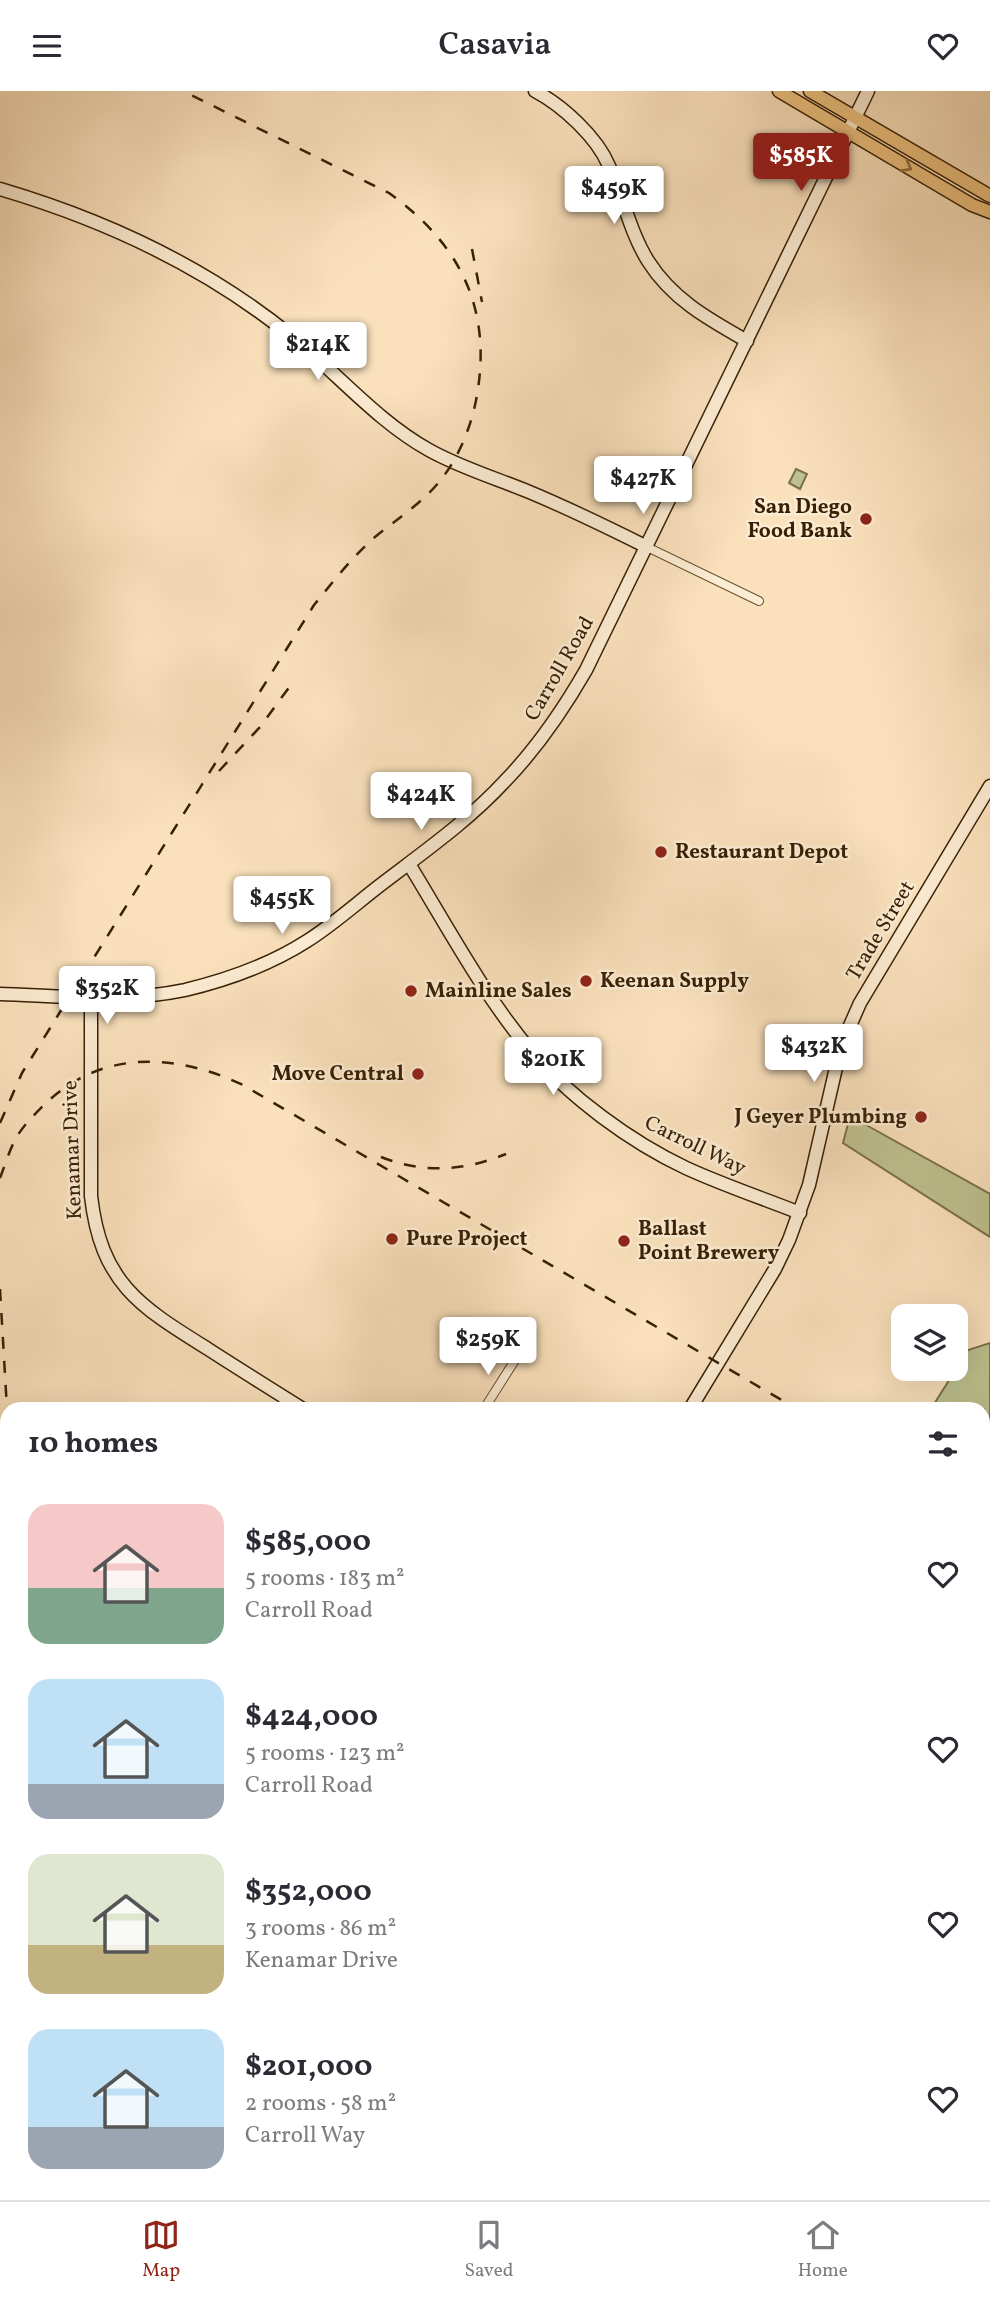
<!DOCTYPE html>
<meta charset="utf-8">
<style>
body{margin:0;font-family:Vollkorn,serif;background:#f7f7f7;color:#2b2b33;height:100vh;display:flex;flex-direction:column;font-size:26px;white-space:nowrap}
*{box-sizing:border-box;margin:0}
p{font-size:23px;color:#7c7c81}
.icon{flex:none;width:38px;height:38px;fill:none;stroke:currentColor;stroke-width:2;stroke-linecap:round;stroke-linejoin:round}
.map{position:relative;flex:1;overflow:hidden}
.drawer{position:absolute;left:0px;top:1311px;width:990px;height:800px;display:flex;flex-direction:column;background:#fff;border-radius:21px 21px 0 0;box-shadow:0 7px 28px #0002}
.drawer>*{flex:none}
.tools{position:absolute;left:891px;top:1213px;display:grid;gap:14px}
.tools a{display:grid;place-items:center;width:77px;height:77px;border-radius:14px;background:#fff;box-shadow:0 7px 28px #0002;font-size:35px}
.price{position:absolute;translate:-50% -60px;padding:0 16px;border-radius:7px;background:#fff;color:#222;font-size:23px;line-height:46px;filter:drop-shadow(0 2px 4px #0008)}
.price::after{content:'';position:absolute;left:50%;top:42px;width:21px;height:16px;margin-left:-10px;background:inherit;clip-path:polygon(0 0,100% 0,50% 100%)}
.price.current{background:#8f2418;color:#fff}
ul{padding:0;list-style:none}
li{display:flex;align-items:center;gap:21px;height:175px;padding:0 28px}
li span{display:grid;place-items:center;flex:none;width:196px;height:140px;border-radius:21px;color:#555}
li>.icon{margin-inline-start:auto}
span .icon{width:84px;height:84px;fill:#fffc;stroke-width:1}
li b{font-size:30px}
h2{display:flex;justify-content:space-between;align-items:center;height:84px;padding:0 28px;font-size:30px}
header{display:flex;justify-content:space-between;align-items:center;height:91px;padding:0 28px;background:#fff;font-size:32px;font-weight:600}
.tab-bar{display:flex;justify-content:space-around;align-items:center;height:98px;border-top:2px solid #e1e1e2;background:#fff;font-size:19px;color:#7c7c81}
.tab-bar a{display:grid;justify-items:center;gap:4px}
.tab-bar .current{color:#8f2418}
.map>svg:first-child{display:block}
.green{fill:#bfc290;stroke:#7c714a;stroke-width:2}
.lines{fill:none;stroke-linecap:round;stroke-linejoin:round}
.stream{stroke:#767e6d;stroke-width:2.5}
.street-casing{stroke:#695033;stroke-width:10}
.secondary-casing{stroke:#392005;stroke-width:15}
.primary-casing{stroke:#392005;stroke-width:15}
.street{stroke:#fcecd3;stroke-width:8}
.secondary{stroke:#fcecd3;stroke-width:12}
.primary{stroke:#edc07e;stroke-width:12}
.rail{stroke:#392005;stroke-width:2.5;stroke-dasharray:12 12;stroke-linecap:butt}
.oneway{stroke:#937042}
.poi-dot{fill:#8f2418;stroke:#fcecd3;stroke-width:2.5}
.labels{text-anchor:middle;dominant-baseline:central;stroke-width:5;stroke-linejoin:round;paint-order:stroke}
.poi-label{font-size:21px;font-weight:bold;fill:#392005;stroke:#fcecd3;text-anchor:start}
.street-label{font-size:21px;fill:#392005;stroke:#fcecd3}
</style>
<header><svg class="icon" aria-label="menu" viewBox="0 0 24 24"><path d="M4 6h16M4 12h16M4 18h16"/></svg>Casavia<svg class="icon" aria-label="heart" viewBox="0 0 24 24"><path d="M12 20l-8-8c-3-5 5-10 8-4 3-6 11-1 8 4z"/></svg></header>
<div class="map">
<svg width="990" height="2109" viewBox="0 0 990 2109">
<rect width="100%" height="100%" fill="#fae1bc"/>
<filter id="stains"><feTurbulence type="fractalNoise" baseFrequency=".00286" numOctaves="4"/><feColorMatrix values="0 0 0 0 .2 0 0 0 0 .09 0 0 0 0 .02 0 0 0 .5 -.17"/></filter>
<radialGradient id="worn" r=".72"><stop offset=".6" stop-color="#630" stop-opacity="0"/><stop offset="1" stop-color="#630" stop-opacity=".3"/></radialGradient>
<!-- green -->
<g class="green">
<path d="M 796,378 L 807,383 L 800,398 L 789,392 Z"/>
<path d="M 850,1025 L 990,1103 L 990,1146 L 843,1052 Z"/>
<path d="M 990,1252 L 990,1531 L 984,1553 L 984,1318 L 931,1318 L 968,1259 Z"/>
<path d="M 984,1619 L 990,1646 L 990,1782 L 984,1769 Z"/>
</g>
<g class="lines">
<!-- stream -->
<path class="stream" d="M 984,1472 L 990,1458"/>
<defs>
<g id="street">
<path d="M 647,456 L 759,510"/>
<path d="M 280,1318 L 286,1307"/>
<path d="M 484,1318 L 515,1269"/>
<path d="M 785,2109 L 788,2104"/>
</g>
<g id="secondary">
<path d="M 535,0 C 563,15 597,46 609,75 C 623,106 630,141 648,170 C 672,208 708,228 747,250"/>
<path d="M 0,98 C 105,129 206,176 291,245 C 337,282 377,330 429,359 C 459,376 495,387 527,400 C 568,417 607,436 647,456"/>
<path d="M 409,773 C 447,835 483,903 530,959 C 569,1006 631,1051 686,1077 C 723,1094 762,1107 800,1122"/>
<path d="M 0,903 C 61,905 124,912 185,899 C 227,889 271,873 307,850 C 334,833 358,811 383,792 C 425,760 469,729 505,690 C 537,657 563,619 586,579 L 868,0"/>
<path d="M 91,906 L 91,1105 C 101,1192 139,1215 208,1258 C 239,1278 271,1298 303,1318"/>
<path d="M 690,1318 L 775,1178 L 789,1149 L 809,1094 L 841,955 L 860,912 L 990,695"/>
<path d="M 984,2021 L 990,2025"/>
<path d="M 502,2109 L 505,2104"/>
</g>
<g id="primary">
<path d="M 779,0 L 972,114 L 990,121"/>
<path d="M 810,0 L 990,105"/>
</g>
</defs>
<!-- street casing -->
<use href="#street" class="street-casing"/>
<!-- secondary casing -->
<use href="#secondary" class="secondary-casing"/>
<!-- primary casing -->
<use href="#primary" class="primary-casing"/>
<!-- street -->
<use href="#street" class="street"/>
<!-- secondary -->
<use href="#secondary" class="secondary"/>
<!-- primary -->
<use href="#primary" class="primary"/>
<!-- rail -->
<g class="rail">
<path d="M 472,158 L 482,211"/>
<path d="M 219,680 L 260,636 L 293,591"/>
<path d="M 0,1032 L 22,982 L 314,514 C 333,491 352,466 375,446 C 397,428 421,413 439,391 C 459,367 472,334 477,304 C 492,217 460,153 389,102 L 183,0"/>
<path d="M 381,1066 C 424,1083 464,1080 506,1063"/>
<path d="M 0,1087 C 5,1074 9,1060 16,1047 C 23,1035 34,1024 44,1014 C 101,958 175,962 243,994 L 797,1318"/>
<path d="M 0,1198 L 7,1318"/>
</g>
</g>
<!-- one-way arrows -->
<defs><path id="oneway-chevron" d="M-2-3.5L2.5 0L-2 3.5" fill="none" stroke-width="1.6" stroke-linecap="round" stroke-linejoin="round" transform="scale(1.75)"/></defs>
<use class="oneway" href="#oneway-chevron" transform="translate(907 76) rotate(30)"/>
<!-- markers -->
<g class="poi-dot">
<circle cx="866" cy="428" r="7"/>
<circle cx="661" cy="761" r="7"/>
<circle cx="586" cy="890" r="7"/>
<circle cx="411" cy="900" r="7"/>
<circle cx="418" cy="983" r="7"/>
<circle cx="921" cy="1026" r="7"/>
<circle cx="392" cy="1148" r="7"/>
<circle cx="624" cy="1150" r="7"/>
</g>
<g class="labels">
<!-- poi labels -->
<g class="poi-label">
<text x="852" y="416" text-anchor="end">San Diego<tspan x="852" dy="24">Food Bank</tspan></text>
<text x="675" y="761">Restaurant Depot</text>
<text x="600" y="890">Keenan Supply</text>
<text x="425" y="900">Mainline Sales</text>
<text x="404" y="983" text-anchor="end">Move Central</text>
<text x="907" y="1026" text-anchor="end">J Geyer Plumbing</text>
<text x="638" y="1138">Ballast<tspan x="638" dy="24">Point Brewery</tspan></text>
<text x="406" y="1148">Pure Project</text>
</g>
<!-- street labels -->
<g class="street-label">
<text transform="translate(560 578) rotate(-60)">Carroll Road</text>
<text transform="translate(881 840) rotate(-59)">Trade Street</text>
<text transform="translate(695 1055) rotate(26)">Carroll Way</text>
<text transform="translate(73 1059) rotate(-92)">Kenamar Drive</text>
</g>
</g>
<rect width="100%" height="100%" filter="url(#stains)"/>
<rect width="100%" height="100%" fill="url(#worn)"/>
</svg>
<div class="tools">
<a><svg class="icon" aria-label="layers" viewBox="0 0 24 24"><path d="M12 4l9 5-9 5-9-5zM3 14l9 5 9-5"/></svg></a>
</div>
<b class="price current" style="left:801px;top:102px">$585K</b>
<b class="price" style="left:614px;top:135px">$459K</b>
<b class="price" style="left:318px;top:291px">$214K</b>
<b class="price" style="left:643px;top:425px">$427K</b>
<b class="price" style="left:421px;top:741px">$424K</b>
<b class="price" style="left:282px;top:845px">$455K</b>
<b class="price" style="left:107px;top:935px">$352K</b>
<b class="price" style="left:814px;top:993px">$432K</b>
<b class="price" style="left:553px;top:1006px">$201K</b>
<b class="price" style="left:488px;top:1286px">$259K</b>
<section class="drawer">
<h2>10 homes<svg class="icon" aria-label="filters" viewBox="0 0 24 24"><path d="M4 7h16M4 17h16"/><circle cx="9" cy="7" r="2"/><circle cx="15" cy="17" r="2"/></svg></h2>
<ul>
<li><span style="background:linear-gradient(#f6c9c9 60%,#7fa58c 0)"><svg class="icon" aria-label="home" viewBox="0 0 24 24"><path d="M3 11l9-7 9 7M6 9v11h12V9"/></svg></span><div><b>$585,000</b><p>5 rooms · 183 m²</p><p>Carroll Road</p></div><svg class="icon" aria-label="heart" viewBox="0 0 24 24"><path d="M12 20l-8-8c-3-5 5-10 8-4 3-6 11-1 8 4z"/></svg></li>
<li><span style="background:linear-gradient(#bfe0f5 75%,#9aa5b1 0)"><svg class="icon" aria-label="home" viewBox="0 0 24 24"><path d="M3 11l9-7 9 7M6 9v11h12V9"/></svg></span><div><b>$424,000</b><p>5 rooms · 123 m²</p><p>Carroll Road</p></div><svg class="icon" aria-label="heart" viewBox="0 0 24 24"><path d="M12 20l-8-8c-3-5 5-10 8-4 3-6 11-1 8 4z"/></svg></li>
<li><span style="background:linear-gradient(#dfe7d0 65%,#c2b280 0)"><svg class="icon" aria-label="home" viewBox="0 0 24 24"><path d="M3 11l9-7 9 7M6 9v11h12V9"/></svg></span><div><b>$352,000</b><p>3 rooms · 86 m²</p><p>Kenamar Drive</p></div><svg class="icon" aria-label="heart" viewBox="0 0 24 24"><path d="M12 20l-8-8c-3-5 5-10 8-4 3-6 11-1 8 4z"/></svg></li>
<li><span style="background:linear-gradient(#bfe0f5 70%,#9aa5b1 0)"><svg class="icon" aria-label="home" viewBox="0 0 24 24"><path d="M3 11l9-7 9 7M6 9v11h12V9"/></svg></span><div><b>$201,000</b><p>2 rooms · 58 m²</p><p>Carroll Way</p></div><svg class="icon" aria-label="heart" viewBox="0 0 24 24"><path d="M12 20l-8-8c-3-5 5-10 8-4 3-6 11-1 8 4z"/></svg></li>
</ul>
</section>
</div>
<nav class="tab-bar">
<a class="current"><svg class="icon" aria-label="map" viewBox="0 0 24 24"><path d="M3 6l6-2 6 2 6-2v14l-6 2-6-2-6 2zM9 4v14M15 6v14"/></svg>Map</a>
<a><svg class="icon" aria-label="saved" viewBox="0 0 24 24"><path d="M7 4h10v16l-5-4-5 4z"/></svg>Saved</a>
<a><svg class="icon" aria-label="home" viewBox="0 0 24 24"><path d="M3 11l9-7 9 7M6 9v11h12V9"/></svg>Home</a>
</nav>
